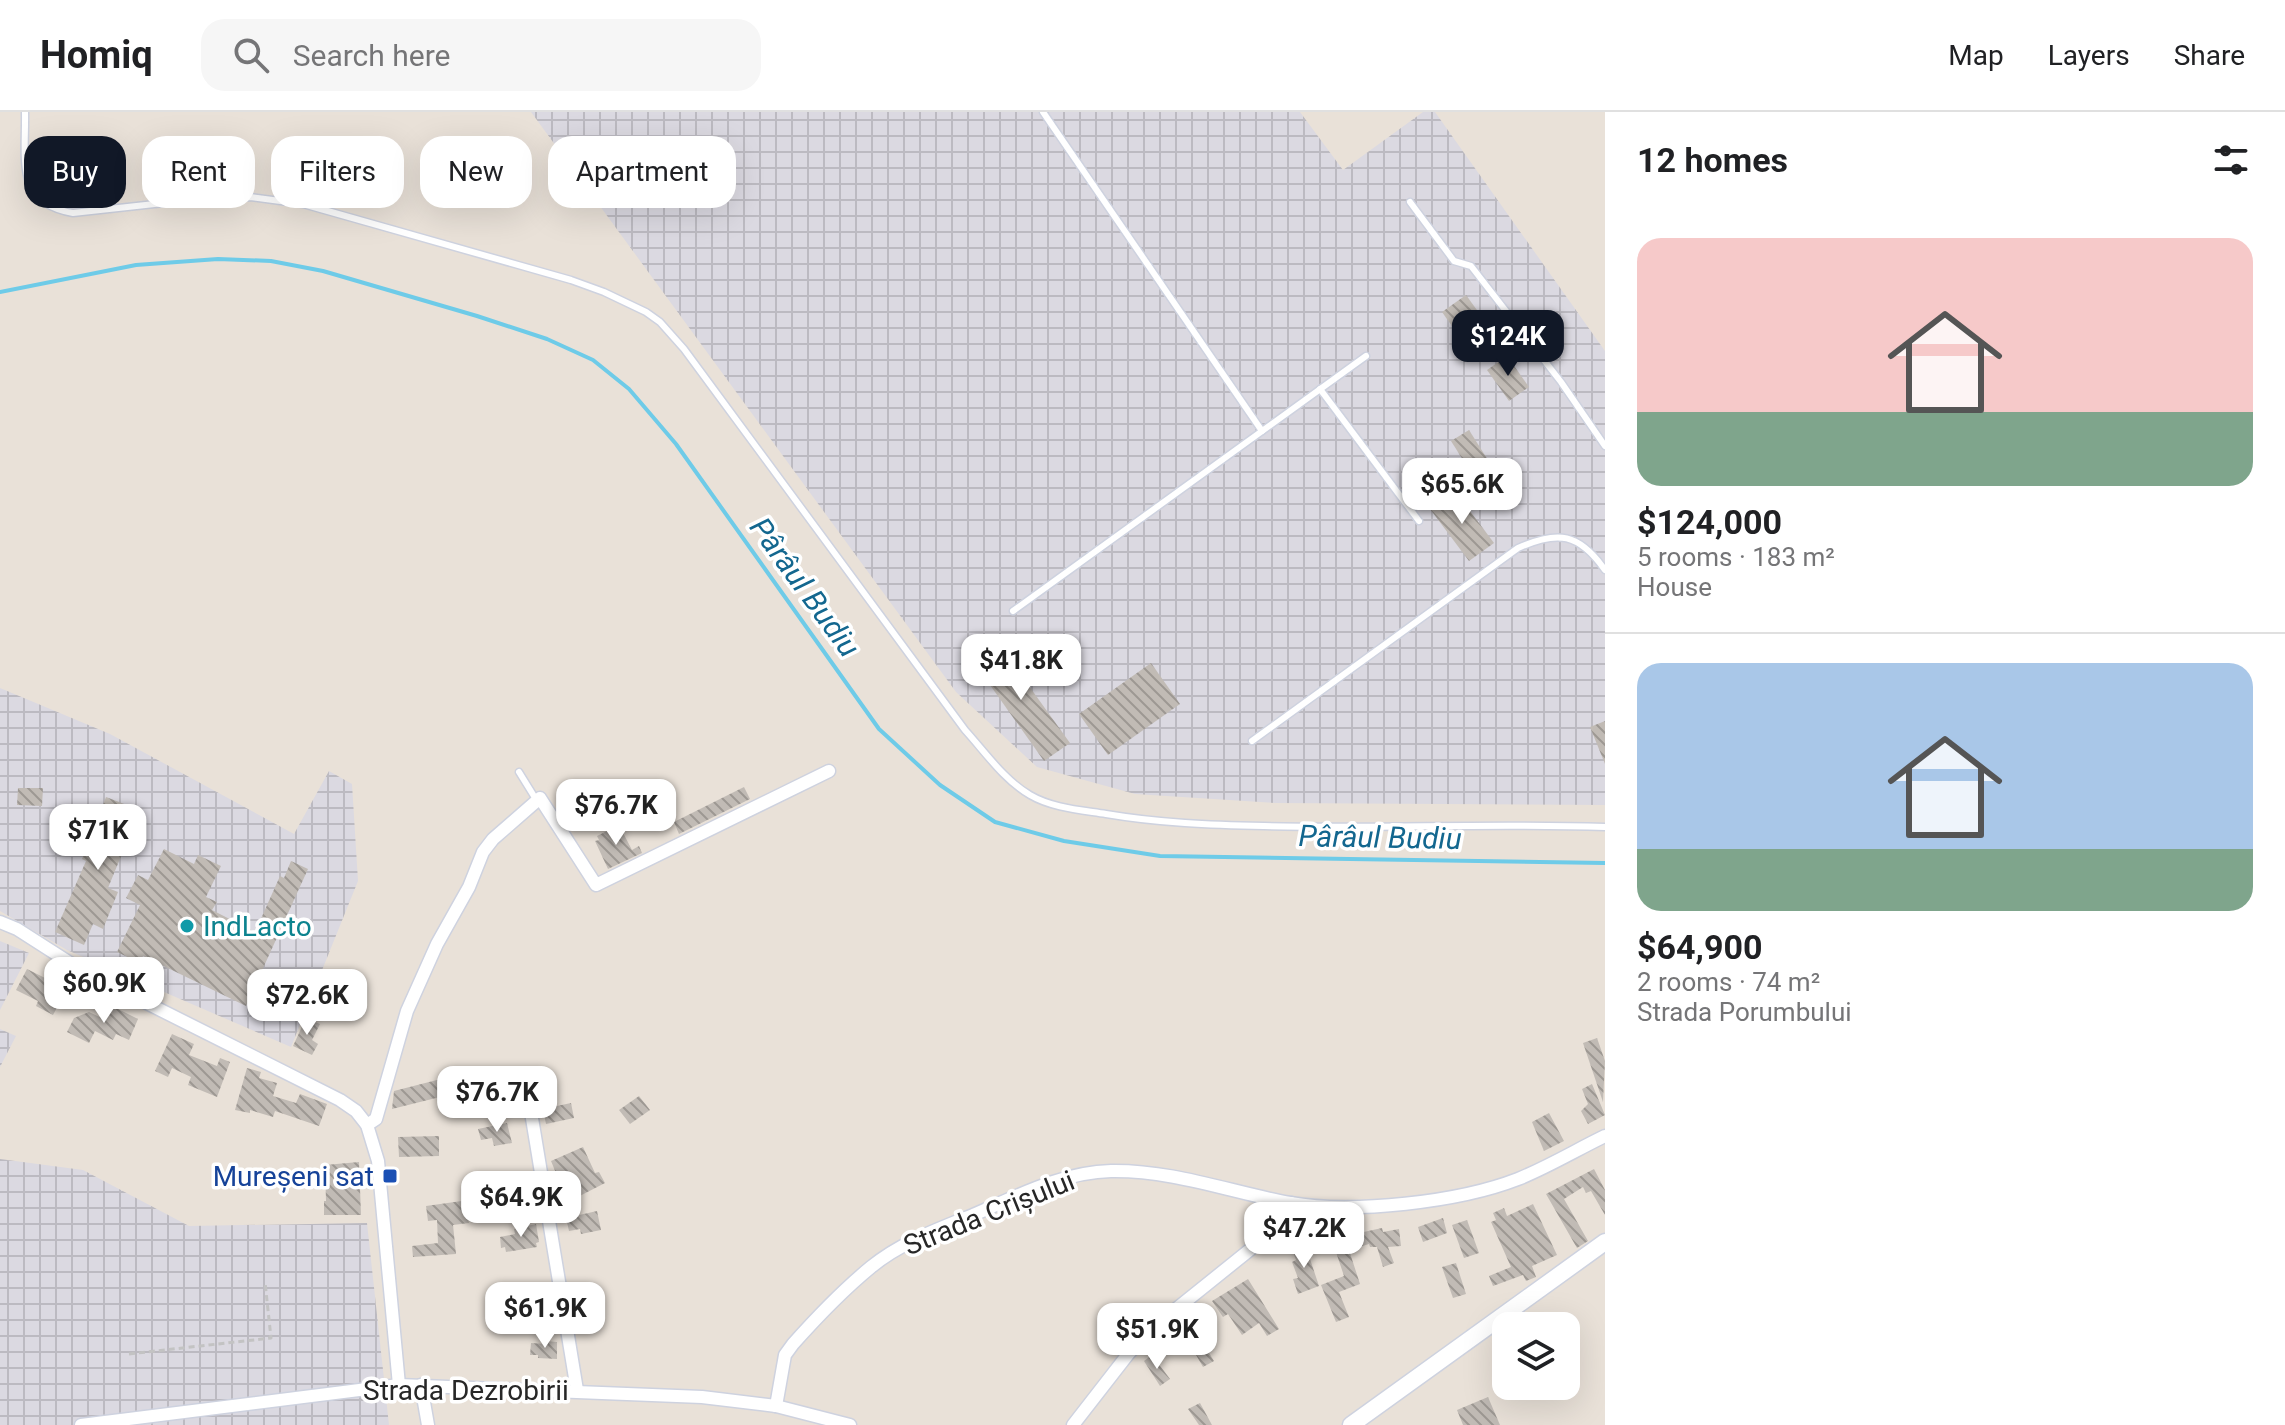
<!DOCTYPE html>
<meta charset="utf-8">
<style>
body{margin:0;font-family:Roboto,sans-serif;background:#f6f6f6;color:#202124;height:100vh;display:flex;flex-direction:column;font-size:30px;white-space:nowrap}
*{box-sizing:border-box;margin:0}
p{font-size:26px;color:#757577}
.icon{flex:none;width:44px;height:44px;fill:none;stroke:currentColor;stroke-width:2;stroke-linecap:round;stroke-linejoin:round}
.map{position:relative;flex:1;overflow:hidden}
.details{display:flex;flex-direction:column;background:#fff;width:680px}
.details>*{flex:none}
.hud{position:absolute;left:24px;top:24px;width:760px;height:72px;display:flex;gap:16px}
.buttons{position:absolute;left:1492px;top:1200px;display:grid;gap:16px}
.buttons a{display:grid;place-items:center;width:88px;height:88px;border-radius:16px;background:#fff;box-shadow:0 8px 32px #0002;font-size:40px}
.price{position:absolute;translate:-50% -68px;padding:0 18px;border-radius:16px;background:#fff;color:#222;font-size:26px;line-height:52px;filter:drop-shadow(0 2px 4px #0008)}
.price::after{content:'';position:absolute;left:50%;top:48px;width:24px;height:18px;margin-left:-12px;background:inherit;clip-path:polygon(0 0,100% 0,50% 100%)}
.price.on{background:#111827;color:#fff}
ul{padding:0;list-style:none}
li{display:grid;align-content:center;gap:16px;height:424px;padding:0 32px}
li+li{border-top:2px solid #e0e0e0}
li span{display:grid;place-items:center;height:248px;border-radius:24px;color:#555}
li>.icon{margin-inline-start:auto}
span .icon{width:144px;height:144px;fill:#fffc;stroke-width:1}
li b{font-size:34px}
h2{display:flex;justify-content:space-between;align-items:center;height:96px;padding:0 32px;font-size:34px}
.tag{padding:0 28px;border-radius:24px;background:#fff;box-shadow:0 8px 32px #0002;font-size:28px;line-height:72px}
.tag.on{background:#111827;color:#fff}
header{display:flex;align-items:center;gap:48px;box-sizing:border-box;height:112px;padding:0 40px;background:#fff;border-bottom:2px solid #e0e0e0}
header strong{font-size:38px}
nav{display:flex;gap:44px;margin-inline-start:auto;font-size:28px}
.search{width:560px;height:72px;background:#f6f6f6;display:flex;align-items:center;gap:20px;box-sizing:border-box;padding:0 28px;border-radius:24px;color:#757577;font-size:30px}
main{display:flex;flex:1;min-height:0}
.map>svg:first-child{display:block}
.industrial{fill:url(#industrial-grid)}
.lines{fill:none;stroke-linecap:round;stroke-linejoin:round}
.stream{stroke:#6ecbe8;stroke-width:4}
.building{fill:url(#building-back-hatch)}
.lane-casing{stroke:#ced2df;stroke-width:9}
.street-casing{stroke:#ced2df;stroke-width:15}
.secondary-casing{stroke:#ced2df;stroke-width:19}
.path{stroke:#c3c3c3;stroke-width:3;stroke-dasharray:6 4;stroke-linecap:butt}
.lane{stroke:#fff;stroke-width:6}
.street{stroke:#fff;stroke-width:12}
.secondary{stroke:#fff;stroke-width:16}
.culture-dot{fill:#0f9aa8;stroke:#fff;stroke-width:3}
.transit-dot{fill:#1a4fb4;stroke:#fff;stroke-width:3}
.labels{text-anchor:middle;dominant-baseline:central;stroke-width:7;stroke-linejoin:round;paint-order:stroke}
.culture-label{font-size:28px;fill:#0d838f;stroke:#fff;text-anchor:start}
.transit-label{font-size:28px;fill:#164399;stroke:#fff;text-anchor:end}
.street-label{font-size:28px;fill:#272727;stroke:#fff}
.water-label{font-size:30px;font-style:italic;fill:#13678f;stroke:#fff}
</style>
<header>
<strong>Homiq</strong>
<div class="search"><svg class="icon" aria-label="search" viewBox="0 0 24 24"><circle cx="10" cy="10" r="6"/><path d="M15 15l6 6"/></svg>Search here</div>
<nav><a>Map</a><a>Layers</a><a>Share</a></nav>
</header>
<main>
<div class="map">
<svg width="1605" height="1313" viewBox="0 0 1605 1313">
<defs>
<pattern id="industrial-grid" width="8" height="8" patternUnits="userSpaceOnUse" patternTransform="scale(2)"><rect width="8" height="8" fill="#dbd9e1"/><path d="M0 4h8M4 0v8" fill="none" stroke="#bcbac1"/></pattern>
<pattern id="building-back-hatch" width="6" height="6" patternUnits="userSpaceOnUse" patternTransform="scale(2)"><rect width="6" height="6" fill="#c1bbb5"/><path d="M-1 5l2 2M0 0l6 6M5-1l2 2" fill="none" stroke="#9d9893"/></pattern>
</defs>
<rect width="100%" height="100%" fill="#e9e1d8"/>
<!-- industrial -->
<g class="industrial">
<path d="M 531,0 L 1300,0 L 1343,58 L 1423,0 L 1435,0 L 1605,239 L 1605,693 L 1275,691 L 1135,682 L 1037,655 L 956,580 Z"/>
<path d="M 0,576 L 110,622 L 294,722 L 329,659 L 352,672 L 358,769 L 291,935 L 67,838 L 0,799 Z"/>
<path d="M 0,829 L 29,841 L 0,898 Z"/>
<path d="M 0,917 L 16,924 L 0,955 Z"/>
<path d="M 0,1047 L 83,1058 L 189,1114 L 367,1111 L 389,1313 L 0,1313 Z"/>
</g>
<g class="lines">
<!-- stream -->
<path class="stream" d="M 0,180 L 136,153 L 218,147 L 271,149 L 323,159 L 477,204 L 547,227 L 593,248 L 629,277 L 676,332 L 879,617 L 940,673 L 995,710 L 1064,729 L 1160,744 L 1605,751"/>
</g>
<!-- building -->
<g class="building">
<path d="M 1466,183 L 1490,216 L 1466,234 L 1442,200 Z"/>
<path d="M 1507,244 L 1529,275 L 1509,289 L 1487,258 Z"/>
<path d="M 1469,318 L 1505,375 L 1487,386 L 1451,329 Z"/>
<path d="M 1455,379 L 1494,431 L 1469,449 L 1430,397 Z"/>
<path d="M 998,531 L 1070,631 L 1044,649 L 973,549 Z"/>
<path d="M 1151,551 L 1180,592 L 1108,643 L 1079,602 Z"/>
<path d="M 1605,609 L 1605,652 L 1590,615 Z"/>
<path d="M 744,675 L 750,687 L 679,722 L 674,710 Z"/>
<path d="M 18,676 L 43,676 L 42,694 L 17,693 Z"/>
<path d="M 106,685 L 140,698 L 108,776 L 118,780 L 103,817 L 93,812 L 84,833 L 55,820 L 86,749 L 82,747 Z"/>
<path d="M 619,713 L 632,738 L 639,734 L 642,741 L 608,757 L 595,729 L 599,728 L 597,724 Z"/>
<path d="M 164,737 L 194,752 L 198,743 L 221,754 L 206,785 L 217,790 L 212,798 L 255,820 L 280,764 L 284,766 L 291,749 L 308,757 L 246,894 L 143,844 L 140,851 L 117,840 L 140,793 L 126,786 L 138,763 L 148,768 Z"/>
<path d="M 27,857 L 49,868 L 53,861 L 70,871 L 53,903 L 36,894 L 38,889 L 16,878 Z"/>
<path d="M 110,893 L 138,907 L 129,928 L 116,922 L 113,928 L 95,919 L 89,931 L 67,920 L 74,906 L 89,900 L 104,907 Z"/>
<path d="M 306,906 L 320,912 L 312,928 L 318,932 L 312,943 L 293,934 Z"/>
<path d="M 172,922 L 194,932 L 189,943 L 217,954 L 220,946 L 230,950 L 217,985 L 188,973 L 191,965 L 172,956 L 168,965 L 155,959 Z"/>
<path d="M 1597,926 L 1605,949 L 1603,990 L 1583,931 Z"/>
<path d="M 247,956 L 261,960 L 259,966 L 277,971 L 273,984 L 296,991 L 300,982 L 327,992 L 319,1014 L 275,999 L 273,1005 L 250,998 L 250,1001 L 235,998 Z"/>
<path d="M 472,959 L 476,976 L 392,997 L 394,979 Z"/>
<path d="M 1592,972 L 1605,1003 L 1588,1012 L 1581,999 L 1588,992 L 1582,977 Z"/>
<path d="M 639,984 L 650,998 L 630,1012 L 619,998 Z"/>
<path d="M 571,991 L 574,1006 L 546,1012 L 543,997 Z"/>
<path d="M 1549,1001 L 1564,1029 L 1544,1039 L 1532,1010 Z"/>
<path d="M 507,1011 L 512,1031 L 494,1034 L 492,1026 L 481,1028 L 478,1017 Z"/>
<path d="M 439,1024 L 439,1044 L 399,1045 L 398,1025 Z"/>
<path d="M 583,1035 L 595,1061 L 599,1060 L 605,1071 L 568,1090 L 551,1049 Z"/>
<path d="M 359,1050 L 361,1103 L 324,1103 L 324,1089 L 326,1089 L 325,1053 Z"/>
<path d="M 1594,1057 L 1605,1078 L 1605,1103 L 1591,1079 L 1586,1081 L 1583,1075 L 1564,1087 L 1588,1129 L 1577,1136 L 1546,1082 Z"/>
<path d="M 476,1087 L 478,1106 L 468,1107 L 469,1111 L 453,1113 L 456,1142 L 413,1145 L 412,1134 L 438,1131 L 437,1108 L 428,1109 L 426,1094 Z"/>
<path d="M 1533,1092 L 1557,1143 L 1532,1154 L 1536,1165 L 1526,1169 L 1523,1163 L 1493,1174 L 1489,1164 L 1511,1155 L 1491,1110 L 1496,1108 L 1493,1101 L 1504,1096 L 1507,1104 Z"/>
<path d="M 597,1099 L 601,1118 L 581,1122 L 580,1117 L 569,1119 L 566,1106 Z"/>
<path d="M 1443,1106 L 1447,1121 L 1423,1130 L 1418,1115 Z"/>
<path d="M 1467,1108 L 1479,1141 L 1464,1146 L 1452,1113 Z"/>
<path d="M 536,1112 L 539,1130 L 536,1131 L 537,1135 L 506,1140 L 505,1135 L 501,1136 L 500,1125 L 515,1122 L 514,1117 Z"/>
<path d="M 1382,1116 L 1383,1120 L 1399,1117 L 1401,1134 L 1388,1135 L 1394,1151 L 1383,1155 L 1377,1135 L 1370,1135 L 1369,1132 L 1349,1138 L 1360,1172 L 1339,1180 L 1349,1205 L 1336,1210 L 1321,1173 L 1344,1164 L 1332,1128 L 1358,1118 L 1359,1121 Z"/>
<path d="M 1305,1132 L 1319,1174 L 1298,1182 L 1293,1167 L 1298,1166 L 1292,1150 L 1296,1148 L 1292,1137 Z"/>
<path d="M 1456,1151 L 1466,1182 L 1453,1186 L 1442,1155 Z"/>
<path d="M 1248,1167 L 1279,1217 L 1267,1224 L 1259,1211 L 1242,1223 L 1228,1202 L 1223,1205 L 1212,1189 Z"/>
<path d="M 1192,1213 L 1214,1249 L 1203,1255 L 1192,1236 L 1184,1240 L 1174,1223 Z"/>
<path d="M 546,1229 L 557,1230 L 557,1247 L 538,1246 L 538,1243 L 530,1243 L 531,1231 L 546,1232 Z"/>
<path d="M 1152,1243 L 1170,1267 L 1160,1274 L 1144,1249 Z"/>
<path d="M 1488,1285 L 1500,1313 L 1463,1313 L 1457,1298 Z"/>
<path d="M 1200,1291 L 1212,1313 L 1199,1313 L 1188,1297 Z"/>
</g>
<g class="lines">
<defs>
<g id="lane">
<path d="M 25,0 C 26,47 14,91 73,101 L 209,86 L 250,85 L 303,92 L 571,168 L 604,180 L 646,200 L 660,210 L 684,237 L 965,618 C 985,640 1004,668 1030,683 C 1052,696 1081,698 1106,702 C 1159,711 1211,713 1264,714 C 1378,717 1491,711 1605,715"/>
<path d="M 1043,0 L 1262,319"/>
<path d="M 1410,90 L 1454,149 L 1471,154 L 1561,270 L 1605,334"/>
<path d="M 1320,277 L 1419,409"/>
<path d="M 1013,499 L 1366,244"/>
<path d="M 1252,629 L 1518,436 C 1558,418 1579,421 1605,458"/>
<path d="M 519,660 L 537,689"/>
</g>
<g id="street">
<path d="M 0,810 L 17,817 L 81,858 L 340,988 L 356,999 L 367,1013 L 378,1049 L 399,1273"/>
<path d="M 525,964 L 577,1278"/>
<path d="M 367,1013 L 376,1007 L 407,899 L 437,832 L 469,775 L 483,740 L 493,727 L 540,686 L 596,773 L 829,659"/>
<path d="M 421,1273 L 428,1313"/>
<path d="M 776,1294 L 785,1243 L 793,1232 C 817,1205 843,1178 871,1155 C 900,1131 938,1117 973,1103 C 1017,1084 1063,1060 1111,1059 C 1173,1058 1230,1080 1290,1091 C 1353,1102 1459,1090 1518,1067 C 1548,1055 1576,1038 1605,1024"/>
<path d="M 81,1313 L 399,1273 L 702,1285 L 776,1294 L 850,1313"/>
<path d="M 1073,1313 L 1129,1241 L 1160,1210 L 1272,1120 L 1287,1104 L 1291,1091"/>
</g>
<path id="secondary" d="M 1351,1313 L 1605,1130"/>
</defs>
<!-- lane casing -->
<use href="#lane" class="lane-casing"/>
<!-- street casing -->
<use href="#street" class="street-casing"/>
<!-- secondary casing -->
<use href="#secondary" class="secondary-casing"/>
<!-- path -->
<path class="path" d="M 129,1242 L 271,1226 L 265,1170"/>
<!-- lane -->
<use href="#lane" class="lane"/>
<!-- street -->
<use href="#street" class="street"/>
<!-- secondary -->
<use href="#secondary" class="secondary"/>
</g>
<!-- markers -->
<circle class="culture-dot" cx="187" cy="814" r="8"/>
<rect class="transit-dot" x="382" y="1056" width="16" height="16" rx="4"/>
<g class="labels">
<!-- culture labels -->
<g class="culture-label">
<text x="203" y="814">IndLacto</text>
</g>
<!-- transit labels -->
<g class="transit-label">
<text x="374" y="1064">Mureșeni sat</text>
</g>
<!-- street labels -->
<g class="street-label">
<text transform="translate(989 1101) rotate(-22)">Strada Crișului</text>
<text x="466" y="1278">Strada Dezrobirii</text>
</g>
<!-- water labels -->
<g class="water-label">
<text transform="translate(805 475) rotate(54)">Pârâul Budiu</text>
<text transform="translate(1380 725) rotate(1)">Pârâul Budiu</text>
</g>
</g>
</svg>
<div class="buttons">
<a><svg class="icon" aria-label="layers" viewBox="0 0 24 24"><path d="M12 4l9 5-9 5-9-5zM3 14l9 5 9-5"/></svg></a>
</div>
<b class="price on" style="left:1508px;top:266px">$124K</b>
<b class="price" style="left:1462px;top:414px">$65.6K</b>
<b class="price" style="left:1021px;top:590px">$41.8K</b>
<b class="price" style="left:616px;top:735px">$76.7K</b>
<b class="price" style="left:98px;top:760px">$71K</b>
<b class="price" style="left:104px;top:913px">$60.9K</b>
<b class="price" style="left:307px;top:925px">$72.6K</b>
<b class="price" style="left:497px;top:1022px">$76.7K</b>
<b class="price" style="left:521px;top:1127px">$64.9K</b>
<b class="price" style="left:1304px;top:1158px">$47.2K</b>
<b class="price" style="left:545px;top:1238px">$61.9K</b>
<b class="price" style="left:1157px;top:1259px">$51.9K</b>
<div class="hud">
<a class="tag on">Buy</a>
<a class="tag">Rent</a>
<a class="tag">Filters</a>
<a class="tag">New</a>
<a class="tag">Apartment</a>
</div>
</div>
<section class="details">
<h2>12 homes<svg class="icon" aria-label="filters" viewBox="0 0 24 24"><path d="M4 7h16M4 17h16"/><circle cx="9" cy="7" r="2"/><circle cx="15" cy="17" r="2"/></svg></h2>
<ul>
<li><span style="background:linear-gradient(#f6c9c9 70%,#7fa58c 0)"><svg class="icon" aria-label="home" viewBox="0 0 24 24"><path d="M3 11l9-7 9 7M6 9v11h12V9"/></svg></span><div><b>$124,000</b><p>5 rooms · 183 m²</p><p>House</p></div></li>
<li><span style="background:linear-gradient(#a9c7e8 75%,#7fa58c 0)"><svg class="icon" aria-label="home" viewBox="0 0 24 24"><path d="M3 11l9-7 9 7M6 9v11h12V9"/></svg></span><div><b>$64,900</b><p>2 rooms · 74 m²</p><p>Strada Porumbului</p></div></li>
</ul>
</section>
</main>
